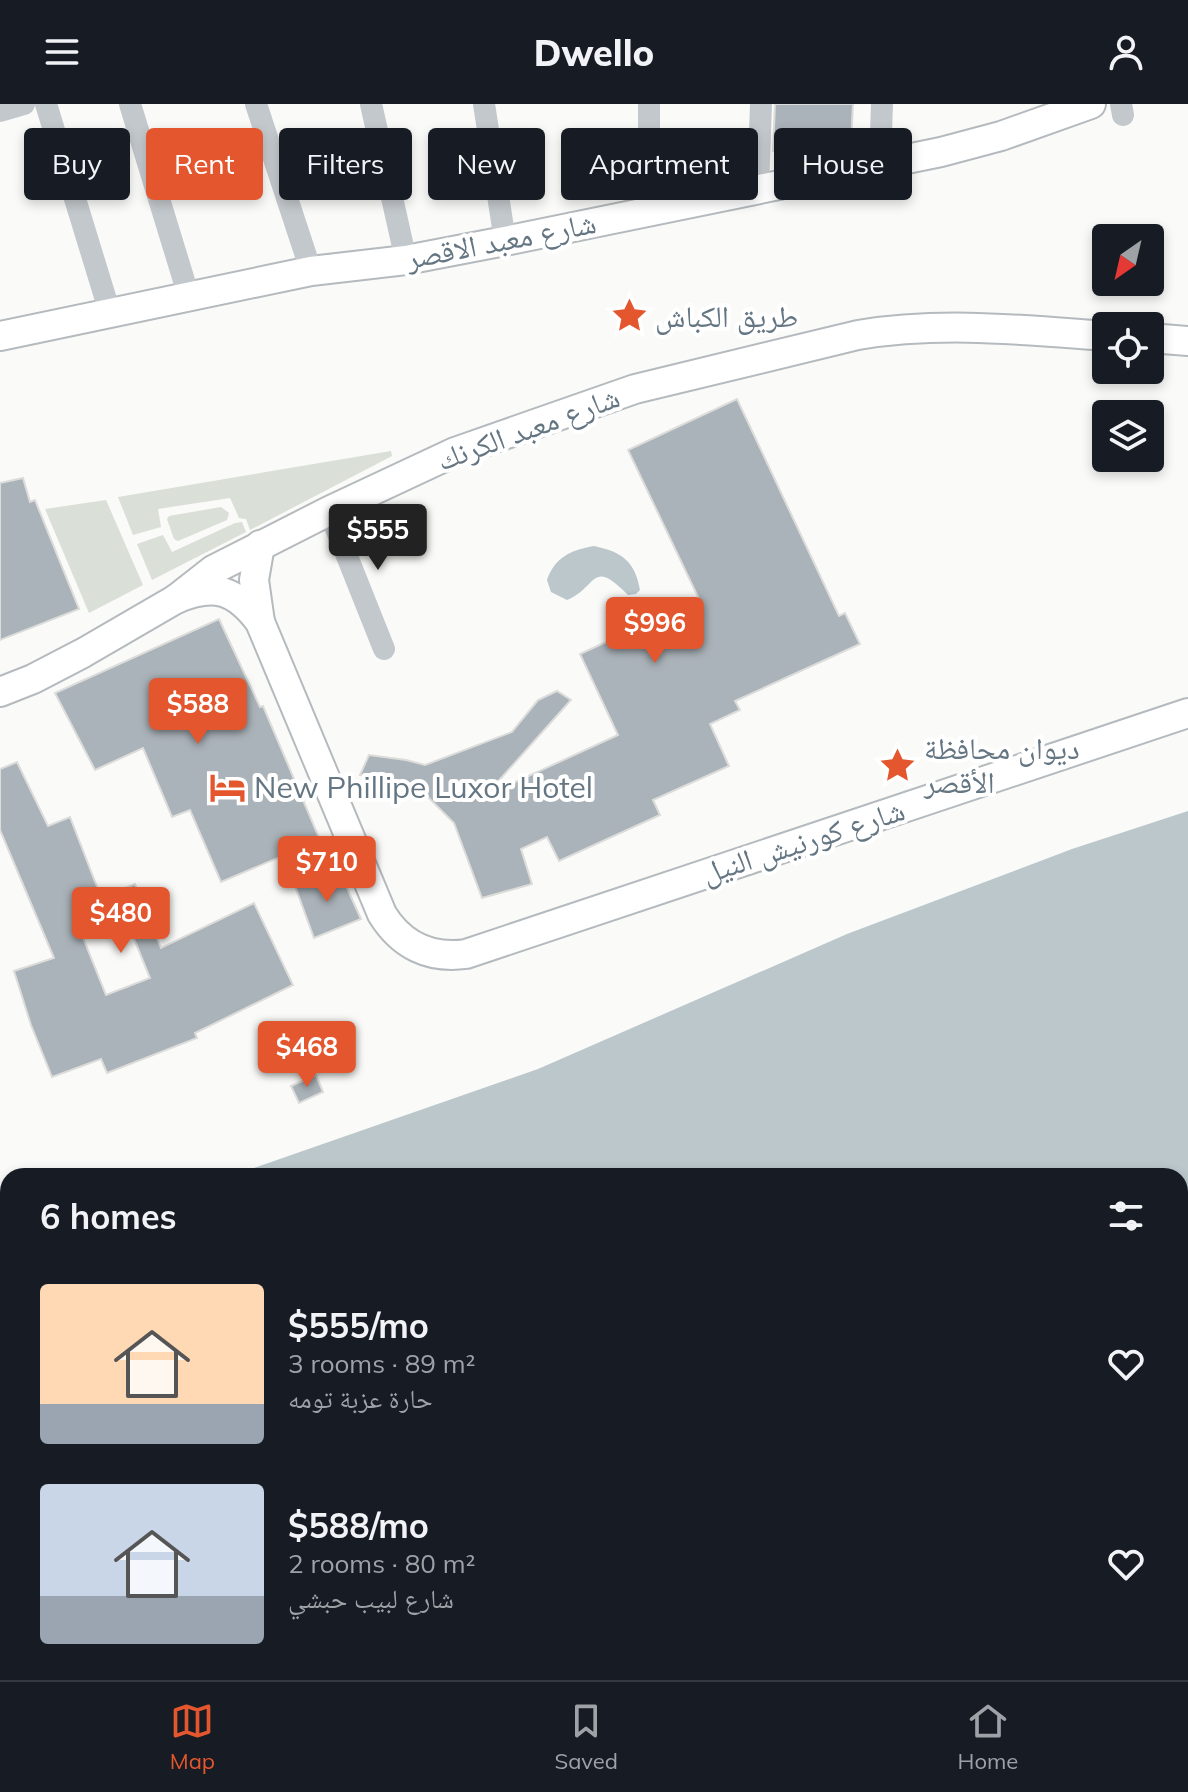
<!DOCTYPE html>
<meta charset="utf-8">
<style>
body{margin:0;font-family:Mulish,"Noto Naskh Arabic",sans-serif;background:#20242c;color:#f1f3f6;height:100vh;display:flex;flex-direction:column;font-size:30px;white-space:nowrap}
*{box-sizing:border-box;margin:0}
p{font-size:26px;color:#9ea1a6}
.icon{flex:none;width:44px;height:44px;fill:none;stroke:currentColor;stroke-width:2;stroke-linecap:round;stroke-linejoin:round}
.map{position:relative;flex:1;overflow:hidden}
.panel{position:absolute;left:0px;top:1064px;width:1188px;height:512px;display:flex;flex-direction:column;background:#171b24;border-radius:24px 24px 0 0;box-shadow:0 4px 12px #0003}
.panel>*{flex:none}
.top-card{position:absolute;left:24px;top:24px;width:1140px;height:72px;display:flex;gap:16px}
.needle{width:52px;rotate:214deg}
.buttons{position:absolute;left:1092px;top:120px;display:grid;gap:16px}
.buttons a{display:grid;place-items:center;width:72px;height:72px;border-radius:8px;background:#171b24;box-shadow:0 4px 12px #0003;font-size:40px}
.price{position:absolute;translate:-50% -68px;padding:0 18px;border-radius:8px;background:#e4572e;color:#fff;font-size:26px;line-height:52px;filter:drop-shadow(0 2px 4px #0008)}
.price::after{content:'';position:absolute;left:50%;top:48px;width:24px;height:18px;margin-left:-12px;background:inherit;clip-path:polygon(0 0,100% 0,50% 100%)}
.price.current{background:#222;color:#fff}
ul{padding:0;list-style:none}
li{display:flex;align-items:center;gap:24px;height:200px;padding:0 40px}
li span{display:grid;place-items:center;flex:none;width:224px;height:160px;border-radius:8px;color:#555}
li>.icon{margin-inline-start:auto}
span .icon{width:96px;height:96px;fill:#fffc;stroke-width:1}
li b{font-size:34px}
h2{display:flex;justify-content:space-between;align-items:center;height:96px;padding:0 40px;font-size:34px}
.pill{padding:0 28px;border-radius:8px;background:#171b24;box-shadow:0 4px 12px #0003;font-size:28px;line-height:72px}
.pill.current{background:#e4572e;color:#fff}
header{display:flex;justify-content:space-between;align-items:center;height:104px;padding:0 40px;background:#171b24;font-size:36px;font-weight:800}
.dock{display:flex;justify-content:space-around;align-items:center;height:112px;border-top:2px solid #363941;background:#171b24;font-size:22px;color:#9ea1a6}
.dock a{display:grid;justify-items:center;gap:4px}
.dock .current{color:#e4572e}
.map>svg:first-child{display:block}
.green{fill:#dadfd7}
.water{fill:#bbc7cb}
.lines{fill:none;stroke-linecap:round;stroke-linejoin:round}
.ferry{stroke:#60757c;stroke-width:2;stroke-dasharray:10 8;stroke-linecap:butt}
.building{fill:#aab3b9;stroke:#dcdcda;stroke-width:2}
.major-casing{stroke:#b5babe;stroke-width:32}
.minor{stroke:#c3c8cc;stroke-width:22}
.major{stroke:#fff;stroke-width:28}
.labels{text-anchor:middle;dominant-baseline:central;stroke-width:8;stroke-linejoin:round;paint-order:stroke}
.street-label{font-size:30px;fill:#657683;stroke:#fff}
.poi-label{font-size:30px;fill:#657683;stroke:#fff;text-anchor:start}
</style>
<header><svg class="icon" aria-label="menu" viewBox="0 0 24 24"><path d="M4 6h16M4 12h16M4 18h16"/></svg>Dwello<svg class="icon" aria-label="person" viewBox="0 0 24 24"><circle cx="12" cy="8" r="4"/><path d="M4 21q1-7 8-7t8 7"/></svg></header>
<div class="map">
<svg width="1188" height="1576" viewBox="0 0 1188 1576">
<rect width="100%" height="100%" fill="#fafaf8"/>
<!-- green -->
<g class="green">
<path d="M 391,347 L 392,352 L 250,426 L 246,415 L 239,414 L 230,394 L 158,405 L 161,423 L 133,431 L 118,393 Z"/>
<path d="M 106,396 L 143,481 L 89,509 L 45,405 Z"/>
<path d="M 221,403 L 229,409 L 227,416 L 178,437 L 174,435 L 167,415 L 169,412 Z"/>
<path d="M 242,418 L 246,428 L 152,476 L 137,440 L 163,431 L 172,448 L 235,419 Z"/>
</g>
<!-- water -->
<g class="water">
<path d="M 594,442 C 622,448 635,457 640,486 L 636,490 L 628,491 C 591,453 598,483 567,496 L 551,488 L 547,476 C 555,453 571,446 594,442 Z"/>
<path d="M 1188,707 L 1188,1576 L 0,1576 L 0,1173 L 8,1169 L 8,1568 L 1180,1568 L 1180,1072 L 231,1072 L 538,965 L 847,830 L 1072,745 Z"/>
</g>
<g class="lines">
<!-- ferry -->
<g class="ferry">
<path d="M 0,1465 L 8,1466"/>
<path d="M 763,1568 L 822,1576"/>
</g>
</g>
<!-- building -->
<g class="building">
<path d="M 775,0 L 853,0 L 851,39 L 773,47 Z"/>
<path d="M 737,295 L 839,512 L 845,509 L 860,540 L 735,597 L 740,606 L 710,620 L 729,662 L 653,696 L 660,711 L 559,757 L 547,733 L 521,745 L 532,780 L 482,794 L 454,719 L 426,691 L 396,679 L 360,671 L 369,651 L 406,656 L 425,661 L 512,628 L 538,596 L 557,587 L 571,596 L 485,692 L 618,631 L 580,550 L 699,495 L 628,346 Z"/>
<path d="M 23,374 L 30,398 L 35,396 L 79,505 L 0,536 L 0,379 Z"/>
<path d="M 219,515 L 260,603 L 263,602 L 320,736 L 221,778 L 190,706 L 172,713 L 143,644 L 95,666 L 55,589 Z"/>
<path d="M 17,658 L 48,722 L 70,713 L 106,806 L 76,816 L 106,891 L 150,874 L 115,788 L 135,780 L 161,844 L 254,799 L 293,881 L 195,929 L 197,934 L 107,969 L 101,955 L 52,973 L 31,921 L 14,867 L 54,854 L 0,726 L 0,665 Z"/>
<path d="M 339,766 L 361,815 L 314,834 L 295,782 Z"/>
<path d="M 316,971 L 323,988 L 299,999 L 291,982 Z"/>
</g>
<g class="lines">
<defs>
<g id="major">
<path d="M 0,232 L 311,167 L 406,156 L 505,137 L 941,48 L 1001,32 L 1091,0"/>
<path d="M 1150,234 L 1188,237"/>
<path d="M 176,495 C 214,479 235,485 260,518 L 382,810 C 401,841 429,855 466,850 L 1188,609"/>
<path d="M 260,518 L 254,476 L 260,441"/>
<path d="M 0,588 L 33,575 L 83,549 L 176,495 L 213,466 L 329,407 L 455,348 L 635,285 L 858,231 C 941,217 1023,226 1106,232"/>
</g>
</defs>
<!-- major casing -->
<use href="#major" class="major-casing"/>
<!-- minor -->
<g class="minor">
<path d="M 46,0 L 110,209"/>
<path d="M 130,0 L 189,193"/>
<path d="M 256,0 L 311,167"/>
<path d="M 371,0 L 406,156"/>
<path d="M 484,0 L 505,137"/>
<path d="M 1121,0 L 1123,11"/>
<path d="M 0,7 L 24,0"/>
<path d="M 880,60 L 882,0"/>
<path d="M 758,85 L 761,0"/>
<path d="M 649,108 L 649,0"/>
<path d="M 329,407 L 384,545"/>
</g>
<!-- major -->
<use href="#major" class="major"/>
</g>
<!-- icons -->
<defs>
<symbol id="sight-bare" viewBox="-9 -9 18 18"><path d="M0-6L1.8-2.2L6-1.7L2.9 1.2L3.7 5.4L0 3.3L-3.7 5.4L-2.9 1.2L-6-1.7L-1.8-2.2Z" fill="#e4572e" stroke="#fff" stroke-width="2.5" paint-order="stroke"/></symbol>
<symbol id="hotel-bare" viewBox="-9 -9 18 18"><path d="M-6-4.5h1.5V1H6V5H4.5V3h-9V5H-6ZM-4 0a1.8 1.8 0 1 1 3.6 0ZM.5 0V-2.5h3Q6-2.5 6 0Z" fill="#e4572e" stroke="#fff" stroke-width="2.5" paint-order="stroke"/></symbol>
</defs>
<g fill-rule="evenodd">
<use href="#sight-bare" x="604" y="186" width="51" height="51"/>
<use href="#sight-bare" x="872" y="636" width="51" height="51"/>
<use href="#hotel-bare" x="202" y="658" width="51" height="51"/>
</g>
<g class="labels">
<!-- street labels -->
<g class="street-label">
<text transform="translate(501 136) rotate(-11)">شارع معبد الاقصر</text>
<text transform="translate(528 324) rotate(-20)">شارع معبد الكرنك</text>
<text transform="translate(803 737) rotate(-18)">شارع كورنيش النيل</text>
</g>
<!-- poi labels -->
<g class="poi-label">
<text x="655" y="212">طريق الكباش</text>
<text x="924" y="644">ديوان محافظة<tspan x="924" dy="34">الأقصر</tspan></text>
<text x="254" y="683">New Phillipe Luxor Hotel</text>
</g>
</g>
</svg>
<div class="buttons">
<a><svg class="needle" viewBox="-14 -14 28 28"><path d="M0-13l5 13h-10z" fill="#e53935"/><path d="M0 13l5-13h-10z" fill="#9ea1a6"/></svg></a>
<a><svg class="icon" aria-label="locate" viewBox="0 0 24 24"><circle cx="12" cy="12" r="6"/><path d="M12 2v4M12 18v4M2 12h4M18 12h4"/></svg></a>
<a><svg class="icon" aria-label="layers" viewBox="0 0 24 24"><path d="M12 4l9 5-9 5-9-5zM3 14l9 5 9-5"/></svg></a>
</div>
<b class="price current" style="left:378px;top:468px">$555</b>
<b class="price" style="left:655px;top:561px">$996</b>
<b class="price" style="left:198px;top:642px">$588</b>
<b class="price" style="left:327px;top:800px">$710</b>
<b class="price" style="left:121px;top:851px">$480</b>
<b class="price" style="left:307px;top:985px">$468</b>
<div class="top-card">
<a class="pill">Buy</a>
<a class="pill current">Rent</a>
<a class="pill">Filters</a>
<a class="pill">New</a>
<a class="pill">Apartment</a>
<a class="pill">House</a>
</div>
<section class="panel">
<h2>6 homes<svg class="icon" aria-label="filters" viewBox="0 0 24 24"><path d="M4 7h16M4 17h16"/><circle cx="9" cy="7" r="2"/><circle cx="15" cy="17" r="2"/></svg></h2>
<ul>
<li><span style="background:linear-gradient(#ffd9b3 75%,#9aa5b1 0)"><svg class="icon" aria-label="home" viewBox="0 0 24 24"><path d="M3 11l9-7 9 7M6 9v11h12V9"/></svg></span><div><b>$555/mo</b><p>3 rooms · 89 m²</p><p>حارة عزبة تومه</p></div><svg class="icon" aria-label="heart" viewBox="0 0 24 24"><path d="M12 20l-8-8c-3-5 5-10 8-4 3-6 11-1 8 4z"/></svg></li>
<li><span style="background:linear-gradient(#c9d6e8 70%,#9aa5b1 0)"><svg class="icon" aria-label="home" viewBox="0 0 24 24"><path d="M3 11l9-7 9 7M6 9v11h12V9"/></svg></span><div><b>$588/mo</b><p>2 rooms · 80 m²</p><p>شارع لبيب حبشي</p></div><svg class="icon" aria-label="heart" viewBox="0 0 24 24"><path d="M12 20l-8-8c-3-5 5-10 8-4 3-6 11-1 8 4z"/></svg></li>
</ul>
</section>
</div>
<nav class="dock">
<a class="current"><svg class="icon" aria-label="map" viewBox="0 0 24 24"><path d="M3 6l6-2 6 2 6-2v14l-6 2-6-2-6 2zM9 4v14M15 6v14"/></svg>Map</a>
<a><svg class="icon" aria-label="saved" viewBox="0 0 24 24"><path d="M7 4h10v16l-5-4-5 4z"/></svg>Saved</a>
<a><svg class="icon" aria-label="home" viewBox="0 0 24 24"><path d="M3 11l9-7 9 7M6 9v11h12V9"/></svg>Home</a>
</nav>
